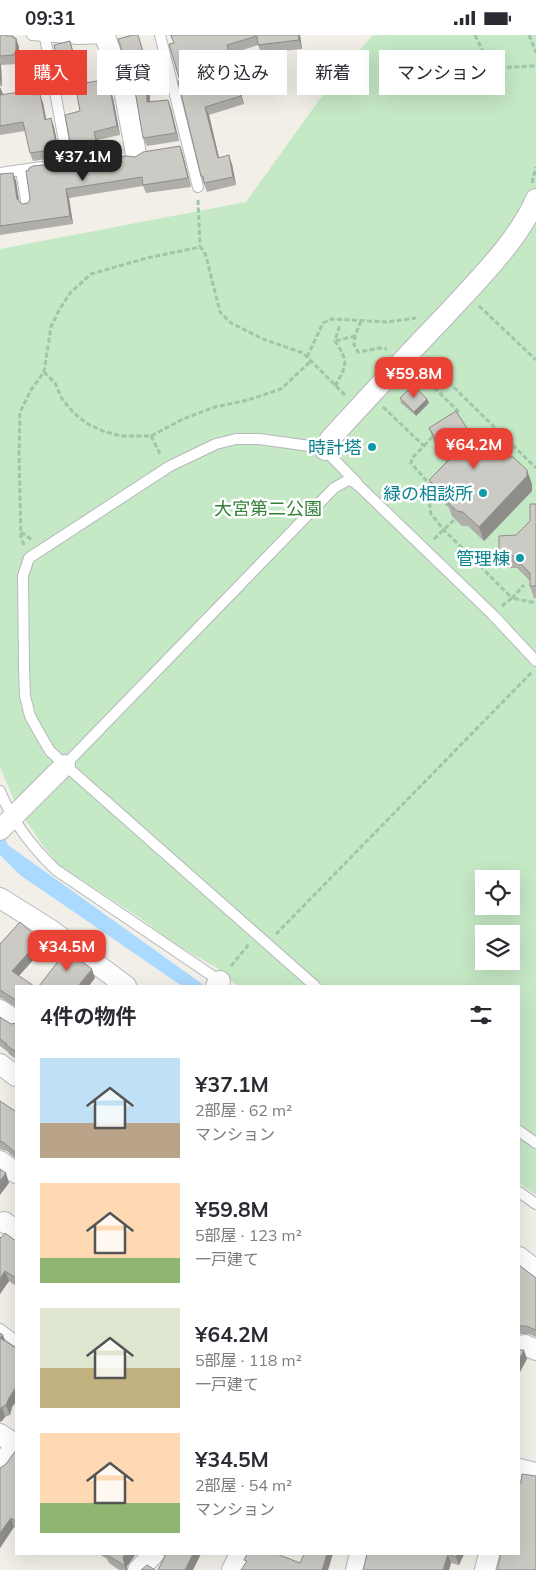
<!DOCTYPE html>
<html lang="ja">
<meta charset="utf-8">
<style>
body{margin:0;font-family:Mulish,"Noto Sans JP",sans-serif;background:#f7f7f7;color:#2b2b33;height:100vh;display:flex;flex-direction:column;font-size:19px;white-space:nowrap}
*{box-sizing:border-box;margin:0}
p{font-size:16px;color:#7c7c81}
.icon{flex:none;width:28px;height:28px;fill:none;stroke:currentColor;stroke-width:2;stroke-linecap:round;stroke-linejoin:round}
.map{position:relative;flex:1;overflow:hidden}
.panel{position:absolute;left:15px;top:950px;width:505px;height:570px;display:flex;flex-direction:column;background:#fff;border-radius:0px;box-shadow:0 5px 20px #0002}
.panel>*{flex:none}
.guide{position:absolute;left:15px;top:15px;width:506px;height:45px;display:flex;gap:10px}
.fabs{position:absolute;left:475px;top:835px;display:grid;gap:10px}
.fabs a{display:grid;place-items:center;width:45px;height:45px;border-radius:0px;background:#fff;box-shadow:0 5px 20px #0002;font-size:25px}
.price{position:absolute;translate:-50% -42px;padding:0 11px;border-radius:10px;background:#ea4335;color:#fff;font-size:16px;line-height:32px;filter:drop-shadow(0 1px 2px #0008)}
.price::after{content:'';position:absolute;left:50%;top:30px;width:15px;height:11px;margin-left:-8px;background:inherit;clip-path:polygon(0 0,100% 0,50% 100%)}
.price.selected{background:#222;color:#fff}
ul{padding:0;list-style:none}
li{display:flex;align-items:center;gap:15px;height:125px;padding:0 25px}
li span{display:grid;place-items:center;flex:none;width:140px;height:100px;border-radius:0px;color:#555}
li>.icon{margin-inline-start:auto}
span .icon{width:60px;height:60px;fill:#fffc;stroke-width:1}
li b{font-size:21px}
h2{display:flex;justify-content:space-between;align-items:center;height:60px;padding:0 25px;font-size:21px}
.tag{padding:0 18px;border-radius:0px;background:#fff;box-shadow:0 5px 20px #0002;font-size:18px;line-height:45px}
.tag.selected{background:#ea4335;color:#fff}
.status{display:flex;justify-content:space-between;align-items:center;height:35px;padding:0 25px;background:#fff;direction:ltr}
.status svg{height:14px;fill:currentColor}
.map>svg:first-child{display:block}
.green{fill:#c5e8c5;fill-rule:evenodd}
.water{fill:#aadaff}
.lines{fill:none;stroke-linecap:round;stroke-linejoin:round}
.lane-casing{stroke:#b5b8bc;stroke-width:12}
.street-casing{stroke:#b5b8bc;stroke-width:22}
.path{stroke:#9cc7a9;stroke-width:3;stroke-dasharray:5 2.5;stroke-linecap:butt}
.lane{stroke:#fff;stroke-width:10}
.street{stroke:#fff;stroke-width:20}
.wall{fill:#afaea9}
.shaded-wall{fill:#8f8d8a}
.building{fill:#cccac5;stroke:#8f8d8a}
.culture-dot{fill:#0f9aa8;stroke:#fff;stroke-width:2}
.labels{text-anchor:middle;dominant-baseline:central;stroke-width:5;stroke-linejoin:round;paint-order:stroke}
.culture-label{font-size:18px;fill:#0d838f;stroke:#fff;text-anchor:end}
.park-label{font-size:18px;fill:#348238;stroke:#fff}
</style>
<div class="status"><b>09:31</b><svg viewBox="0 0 49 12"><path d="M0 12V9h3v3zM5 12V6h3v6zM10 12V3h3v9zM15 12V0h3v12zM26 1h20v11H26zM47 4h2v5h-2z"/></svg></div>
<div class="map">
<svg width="536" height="1535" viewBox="0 0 536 1535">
<rect width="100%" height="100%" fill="#f1efe8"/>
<!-- green -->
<path class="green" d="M 373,0 L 536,0 L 536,1160 L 519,1148 L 519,951 L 237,951 L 219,934 L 178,911 L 140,883 L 61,832 L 43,811 L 25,784 L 26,781 L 14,765 L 0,732 L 0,214 L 246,167 L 332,47 ZM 484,844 L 511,844 L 511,871 L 484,871 ZM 484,899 L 511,899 L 511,926 L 484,926 Z"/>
<!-- water -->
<path class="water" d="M 0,794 L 8,810 L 205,951 L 182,951 L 20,840 L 0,820 Z"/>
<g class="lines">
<defs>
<g id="lane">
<path d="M 32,0 L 78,4 L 108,3"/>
<path d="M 160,0 L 198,152"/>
<path d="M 45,2 L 68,128 L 55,130"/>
<path d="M 21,135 L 27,171"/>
<path d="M 0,138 L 41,132"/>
<path d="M 65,730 L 50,716 L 40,699 L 30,681 L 25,661 L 24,633 L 23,541 L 29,523 L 170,431 L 216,409 L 236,404 L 259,404 L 317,412 L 325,415 L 357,448"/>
<path d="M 0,756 C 12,786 33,813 56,835 L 223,948"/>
<path d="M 315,951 L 65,730 L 334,453 L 348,445 L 354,447 L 359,451 L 493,580 L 536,626"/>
<path d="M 519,1096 L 536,1108"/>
<path d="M 519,1157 L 536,1169"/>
<path d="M 0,1294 L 16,1306"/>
</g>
<g id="street">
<path d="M 106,4 L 125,60 L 136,119"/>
<path d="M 325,415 L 330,404 C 368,363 406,321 445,281 C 476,247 518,206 536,164"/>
<path d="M 0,795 L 65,730"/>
<path d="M 0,863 L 51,895 L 126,951"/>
<path d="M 216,951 L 220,946"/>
<path d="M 0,975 L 16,986"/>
<path d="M 0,1029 L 16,1041"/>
<path d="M 0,1126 L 16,1138"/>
<path d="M 4,1187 L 16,1195"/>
<path d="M 519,1222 L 536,1235"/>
<path d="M 519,1311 L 525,1310 L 536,1315"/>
<path d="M 0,1399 L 16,1410"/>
<path d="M 0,1431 L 16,1410"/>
<path d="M 519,1434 L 536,1438"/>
<path d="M 138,1535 L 154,1519"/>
<path d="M 232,1535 L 240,1519"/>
<path d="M 356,1535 L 360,1519"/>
<path d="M 485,1535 L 489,1519"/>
</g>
</defs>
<!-- lane casing -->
<use href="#lane" class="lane-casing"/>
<!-- street casing -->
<use href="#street" class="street-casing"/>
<!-- path -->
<g class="path">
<path d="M 475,0 L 491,33 L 536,31"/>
<path d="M 529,0 L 536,18"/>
<path d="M 532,148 L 536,132"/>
<path d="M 198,165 L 200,212"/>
<path d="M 479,271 L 536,325"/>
<path d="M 361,286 L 355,301 L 354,310 L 358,317 L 380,313 L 387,314"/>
<path d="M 336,306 L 355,301"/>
<path d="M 307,322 L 323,288 L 332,284 L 388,287 L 416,283"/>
<path d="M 427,326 L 536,433"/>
<path d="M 44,337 L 55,348 L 62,364 L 73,377 L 86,388 L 103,396 L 121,401 L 151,401 L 183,384 L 215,372 L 248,365 L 281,354 L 311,326"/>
<path d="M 418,337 L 458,376 L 456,378"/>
<path d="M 335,351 C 347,330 349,327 335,306 L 340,289"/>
<path d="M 383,372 L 424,411 L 412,423 L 411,428 L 433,453 L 429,465 L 431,479 L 444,495 L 512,563 L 524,550"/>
<path d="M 151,401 L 161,421"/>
<path d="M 424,411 L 434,400"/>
<path d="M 21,497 L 32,505"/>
<path d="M 434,504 L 455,484"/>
<path d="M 24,510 L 21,503 L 19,420 L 20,377 L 31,355 L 44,337 L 51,292 L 59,275 L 70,258 L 91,239 L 147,223 L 200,212 L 204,216 L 206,221 L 220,277 L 231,288 L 263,304 L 303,318 L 346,361"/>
<path d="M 502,571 L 512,563 L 536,568"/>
<path d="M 276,899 L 532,637"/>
<path d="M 231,931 L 249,909"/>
</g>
<!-- lane -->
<use href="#lane" class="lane"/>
<!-- street -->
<use href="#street" class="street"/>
</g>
<!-- wall -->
<g class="wall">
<path d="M 0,0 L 7,0 L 7,1 L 13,1 L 14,3 L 16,3 L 19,12 L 19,27 L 17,27 L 17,29 L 1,30 L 2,51 L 0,51 Z"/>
<path d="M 170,0 L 300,0 L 302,14 L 261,18 L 258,10 L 230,19 L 244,69 L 209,80 L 219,123 L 232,129 L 236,150 L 207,157 L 201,141 L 180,46 L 174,8 Z"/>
<path d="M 70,6 L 74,18 L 82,25 L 87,47 L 113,63 L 120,100 L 97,105 L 100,118 L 74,121 L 71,113 L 80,76 L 76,53 L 66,56 L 63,47 Z"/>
<path d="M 144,17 L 149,25 L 150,67 L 168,65 L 171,73 L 179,106 L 147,111 L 143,103 Z"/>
<path d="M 0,52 L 3,60 L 34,60 L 43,68 L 46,84 L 51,83 L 54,92 L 60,122 L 33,126 L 30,118 L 25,96 L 0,100 Z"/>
<path d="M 180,111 L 183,120 L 191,152 L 146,158 L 143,151 L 69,163 L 73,189 L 0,200 L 0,139 L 13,138 L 16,146 L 19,166 L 22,169 L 28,168 L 135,122 Z"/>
<path d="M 400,363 L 427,364 L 429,368 L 416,381 L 401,368 Z"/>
<path d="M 429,393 L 472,401 L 532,449 L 532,456 L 484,506 L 468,491 L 462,491 L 452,481 L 449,473 L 435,460 L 429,445 L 446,427 L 434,407 Z"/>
<path d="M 536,469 L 536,563 L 534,563 L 530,551 L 530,546 L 517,533 L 504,533 L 499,520 L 516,500 L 530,486 Z"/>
<path d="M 0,909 L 43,914 L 19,941 L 16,951 L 16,972 L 1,963 L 0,963 Z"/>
<path d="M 0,982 L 11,989 L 16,988 L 16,1024 L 9,1019 L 8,1017 L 0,1011 Z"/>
<path d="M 0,1066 L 15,1076 L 16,1074 L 16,1124 L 7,1116 L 0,1114 Z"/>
<path d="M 1,1203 L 16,1206 L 16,1251 L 9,1246 L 0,1259 Z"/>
<path d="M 519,1230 L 536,1243 L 536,1302 L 529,1299 L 519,1299 Z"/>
<path d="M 0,1298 L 3,1300 L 5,1306 L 16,1313 L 16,1367 L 12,1372 L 10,1380 L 5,1382 L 1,1387 L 0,1387 Z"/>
<path d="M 16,1415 L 16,1494 L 14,1492 L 0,1513 L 6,1429 Z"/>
<path d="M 99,1519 L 136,1519 L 127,1531 L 127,1535 L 119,1535 L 109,1528 L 107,1524 Z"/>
<path d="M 367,1519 L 464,1519 L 459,1530 L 451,1528 L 449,1535 L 363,1535 Z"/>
</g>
<!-- shaded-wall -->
<g class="shaded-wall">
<path d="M 138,0 L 146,24 L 146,16 L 149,25 L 150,76 L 147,67 Z"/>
<path d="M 298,0 L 300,0 L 302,14 L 299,5 Z"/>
<path d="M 13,1 L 16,8 L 16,3 L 19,12 L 19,27 L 16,18 Z"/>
<path d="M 227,10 L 230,19 L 244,69 L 241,61 Z"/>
<path d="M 79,17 L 82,25 L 88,50 L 85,42 Z"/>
<path d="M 0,28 L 1,30 L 2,51 L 0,45 Z"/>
<path d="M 107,44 L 113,63 L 120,100 L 117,91 Z"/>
<path d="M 0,52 L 3,59 L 0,60 Z"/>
<path d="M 40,59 L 43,68 L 48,93 L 45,85 Z"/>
<path d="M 168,65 L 171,73 L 179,106 L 176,98 Z"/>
<path d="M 205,72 L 209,80 L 221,131 L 218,123 Z"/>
<path d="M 51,83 L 54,92 L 60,122 L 57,114 Z"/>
<path d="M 94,97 L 97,105 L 100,118 L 97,110 Z"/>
<path d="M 180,111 L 183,120 L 191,152 L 188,143 Z"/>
<path d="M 229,120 L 232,129 L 236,150 L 233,142 Z"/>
<path d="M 13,138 L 16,146 L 20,172 L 17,164 Z"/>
<path d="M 66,154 L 69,163 L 73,189 L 70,181 Z"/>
<path d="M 427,364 L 429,368 L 416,381 L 414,377 Z"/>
<path d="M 527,435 L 532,449 L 532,456 L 484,506 L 479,492 Z"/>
<path d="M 40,905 L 43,914 L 15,945 L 12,936 Z"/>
<path d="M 92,934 L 95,943 L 89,951 L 78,951 Z"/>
<path d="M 6,1138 L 9,1148 L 0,1160 L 0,1146 Z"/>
<path d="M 5,1236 L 9,1246 L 0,1259 L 0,1244 Z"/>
<path d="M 3,1300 L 6,1309 L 0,1303 Z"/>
<path d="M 524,1315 L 527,1324 L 519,1339 L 519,1325 Z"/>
<path d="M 16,1352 L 16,1367 L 12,1372 L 10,1380 L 6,1370 L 9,1363 Z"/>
<path d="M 2,1372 L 5,1382 L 1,1387 L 0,1383 L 0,1375 Z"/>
<path d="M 11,1483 L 14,1492 L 0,1513 L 0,1498 Z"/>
<path d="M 125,1519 L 136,1519 L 127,1531 L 127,1535 L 126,1535 L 125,1531 L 123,1522 Z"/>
<path d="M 193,1519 L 201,1519 L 193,1535 L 185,1535 Z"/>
<path d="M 327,1519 L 333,1519 L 328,1535 L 322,1535 Z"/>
<path d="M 448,1519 L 451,1528 L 449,1535 L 443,1535 Z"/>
<path d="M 457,1519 L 464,1519 L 459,1530 L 456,1522 Z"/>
</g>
<!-- building -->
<g class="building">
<path d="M 0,0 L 6,0 L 6,1 L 13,1 L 13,3 L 16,3 L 16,18 L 14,18 L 14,20 L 0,21 Z"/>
<path d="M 133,0 L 138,0 L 143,17 L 146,16 L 147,67 L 168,65 L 176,98 L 143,103 L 134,49 L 118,4 Z"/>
<path d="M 171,0 L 298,0 L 299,5 L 258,10 L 257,1 L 227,10 L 241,61 L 205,72 L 218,123 L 229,120 L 233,142 L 204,148 L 203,141 L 201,141 L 178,46 L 180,46 L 169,9 L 174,8 Z"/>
<path d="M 70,6 L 73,18 L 79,17 L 85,42 L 63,47 L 54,10 Z"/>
<path d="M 107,44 L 110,54 L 117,91 L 94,97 L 97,110 L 71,113 L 65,80 L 80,76 L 75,50 Z"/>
<path d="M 32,55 L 33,60 L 40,59 L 45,85 L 51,83 L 57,114 L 30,118 L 23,87 L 0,91 L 0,56 L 0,60 Z"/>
<path d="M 180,111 L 188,143 L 143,150 L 142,142 L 66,154 L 70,181 L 0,191 L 0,139 L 13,138 L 17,164 L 22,169 L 28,168 L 30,164 L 26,136 L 29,135 L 29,133 L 33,131 L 127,121 L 135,122 L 143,117 Z"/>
<path d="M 413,350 L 427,364 L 414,377 L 400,363 Z"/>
<path d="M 456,376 L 472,401 L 478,395 L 507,422 L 513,422 L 527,435 L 527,441 L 479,492 L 463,477 L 457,476 L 446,466 L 447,462 L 429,445 L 449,425 L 429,393 Z"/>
<path d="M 530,469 L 536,469 L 536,551 L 530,551 L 530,538 L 512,520 L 499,520 L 499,501 L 516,500 L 530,486 Z"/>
<path d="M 20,887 L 40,905 L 12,936 L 34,951 L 16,951 L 16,965 L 0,955 L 0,909 Z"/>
<path d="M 67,915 L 92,934 L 78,951 L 39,951 Z"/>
<path d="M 0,982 L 11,989 L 16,988 L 16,1017 L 6,1010 L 7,1009 L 0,1004 Z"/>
<path d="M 0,1066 L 15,1076 L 16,1074 L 16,1118 L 3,1107 L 0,1106 Z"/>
<path d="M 0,1134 L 6,1138 L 0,1146 Z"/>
<path d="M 5,1198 L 16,1206 L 16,1243 L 5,1236 L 0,1244 L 0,1202 L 1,1203 Z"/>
<path d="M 519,1230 L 536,1243 L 536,1295 L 526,1291 L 519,1291 Z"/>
<path d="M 0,1298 L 3,1300 L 0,1303 L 16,1313 L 16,1352 L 9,1363 L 6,1370 L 2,1372 L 0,1375 Z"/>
<path d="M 519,1315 L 524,1315 L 519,1325 Z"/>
<path d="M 16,1415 L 16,1486 L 11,1483 L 0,1498 L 0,1433 L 6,1429 Z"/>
<path d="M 522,1439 L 536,1441 L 536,1535 L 497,1535 L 501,1519 L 519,1519 L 519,1447 L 521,1448 Z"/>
<path d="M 106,1519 L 125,1519 L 123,1522 L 125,1531 Z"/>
<path d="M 166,1519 L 193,1519 L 185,1535 L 158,1535 Z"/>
<path d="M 247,1519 L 277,1519 L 300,1528 L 304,1519 L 327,1519 L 322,1535 L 241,1535 L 247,1526 L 244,1525 Z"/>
<path d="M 367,1519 L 457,1519 L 456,1522 L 448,1519 L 443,1535 L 363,1535 Z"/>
<path d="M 147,1530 L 155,1535 L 141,1535 Z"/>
</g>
<!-- markers -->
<g class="culture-dot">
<circle cx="372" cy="412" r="5"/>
<circle cx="483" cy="458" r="5"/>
<circle cx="520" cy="523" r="5"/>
</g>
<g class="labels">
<!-- culture labels -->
<g class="culture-label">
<text x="362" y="412">時計塔</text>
<text x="473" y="458">緑の相談所</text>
<text x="510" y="523">管理棟</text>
</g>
<!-- park labels -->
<g class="park-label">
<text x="268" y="473">大宮第二公園</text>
</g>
</g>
</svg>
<div class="fabs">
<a><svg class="icon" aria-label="locate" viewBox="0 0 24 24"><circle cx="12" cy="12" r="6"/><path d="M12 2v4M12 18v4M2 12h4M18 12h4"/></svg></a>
<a><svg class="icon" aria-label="layers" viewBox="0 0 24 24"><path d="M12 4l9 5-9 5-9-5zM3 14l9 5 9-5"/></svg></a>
</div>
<b class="price selected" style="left:83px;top:147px">¥37.1M</b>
<b class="price" style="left:414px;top:364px">¥59.8M</b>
<b class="price" style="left:474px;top:435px">¥64.2M</b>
<b class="price" style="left:67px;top:937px">¥34.5M</b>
<div class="guide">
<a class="tag selected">購入</a>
<a class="tag">賃貸</a>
<a class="tag">絞り込み</a>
<a class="tag">新着</a>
<a class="tag">マンション</a>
</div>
<section class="panel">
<h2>4件の物件<svg class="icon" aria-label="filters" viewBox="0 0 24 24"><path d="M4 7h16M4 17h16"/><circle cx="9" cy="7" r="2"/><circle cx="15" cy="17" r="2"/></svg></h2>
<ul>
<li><span style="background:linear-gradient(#bfe0f5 65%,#b9a48a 0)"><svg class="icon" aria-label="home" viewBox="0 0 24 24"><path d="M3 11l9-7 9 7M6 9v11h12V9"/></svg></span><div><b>¥37.1M</b><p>2部屋 · 62 m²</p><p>マンション</p></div></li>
<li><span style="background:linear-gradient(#ffd9b3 75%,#8fb573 0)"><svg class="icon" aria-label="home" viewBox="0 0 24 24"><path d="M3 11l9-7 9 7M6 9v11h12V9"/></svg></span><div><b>¥59.8M</b><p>5部屋 · 123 m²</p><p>一戸建て</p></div></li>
<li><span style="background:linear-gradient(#dfe7d0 60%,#c2b280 0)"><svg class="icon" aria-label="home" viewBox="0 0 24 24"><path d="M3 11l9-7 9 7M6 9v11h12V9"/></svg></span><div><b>¥64.2M</b><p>5部屋 · 118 m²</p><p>一戸建て</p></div></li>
<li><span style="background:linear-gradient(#ffd9b3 70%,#8fb573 0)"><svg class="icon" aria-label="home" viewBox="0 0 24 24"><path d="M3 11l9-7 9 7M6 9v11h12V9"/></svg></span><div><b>¥34.5M</b><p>2部屋 · 54 m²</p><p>マンション</p></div></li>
</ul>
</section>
</div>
